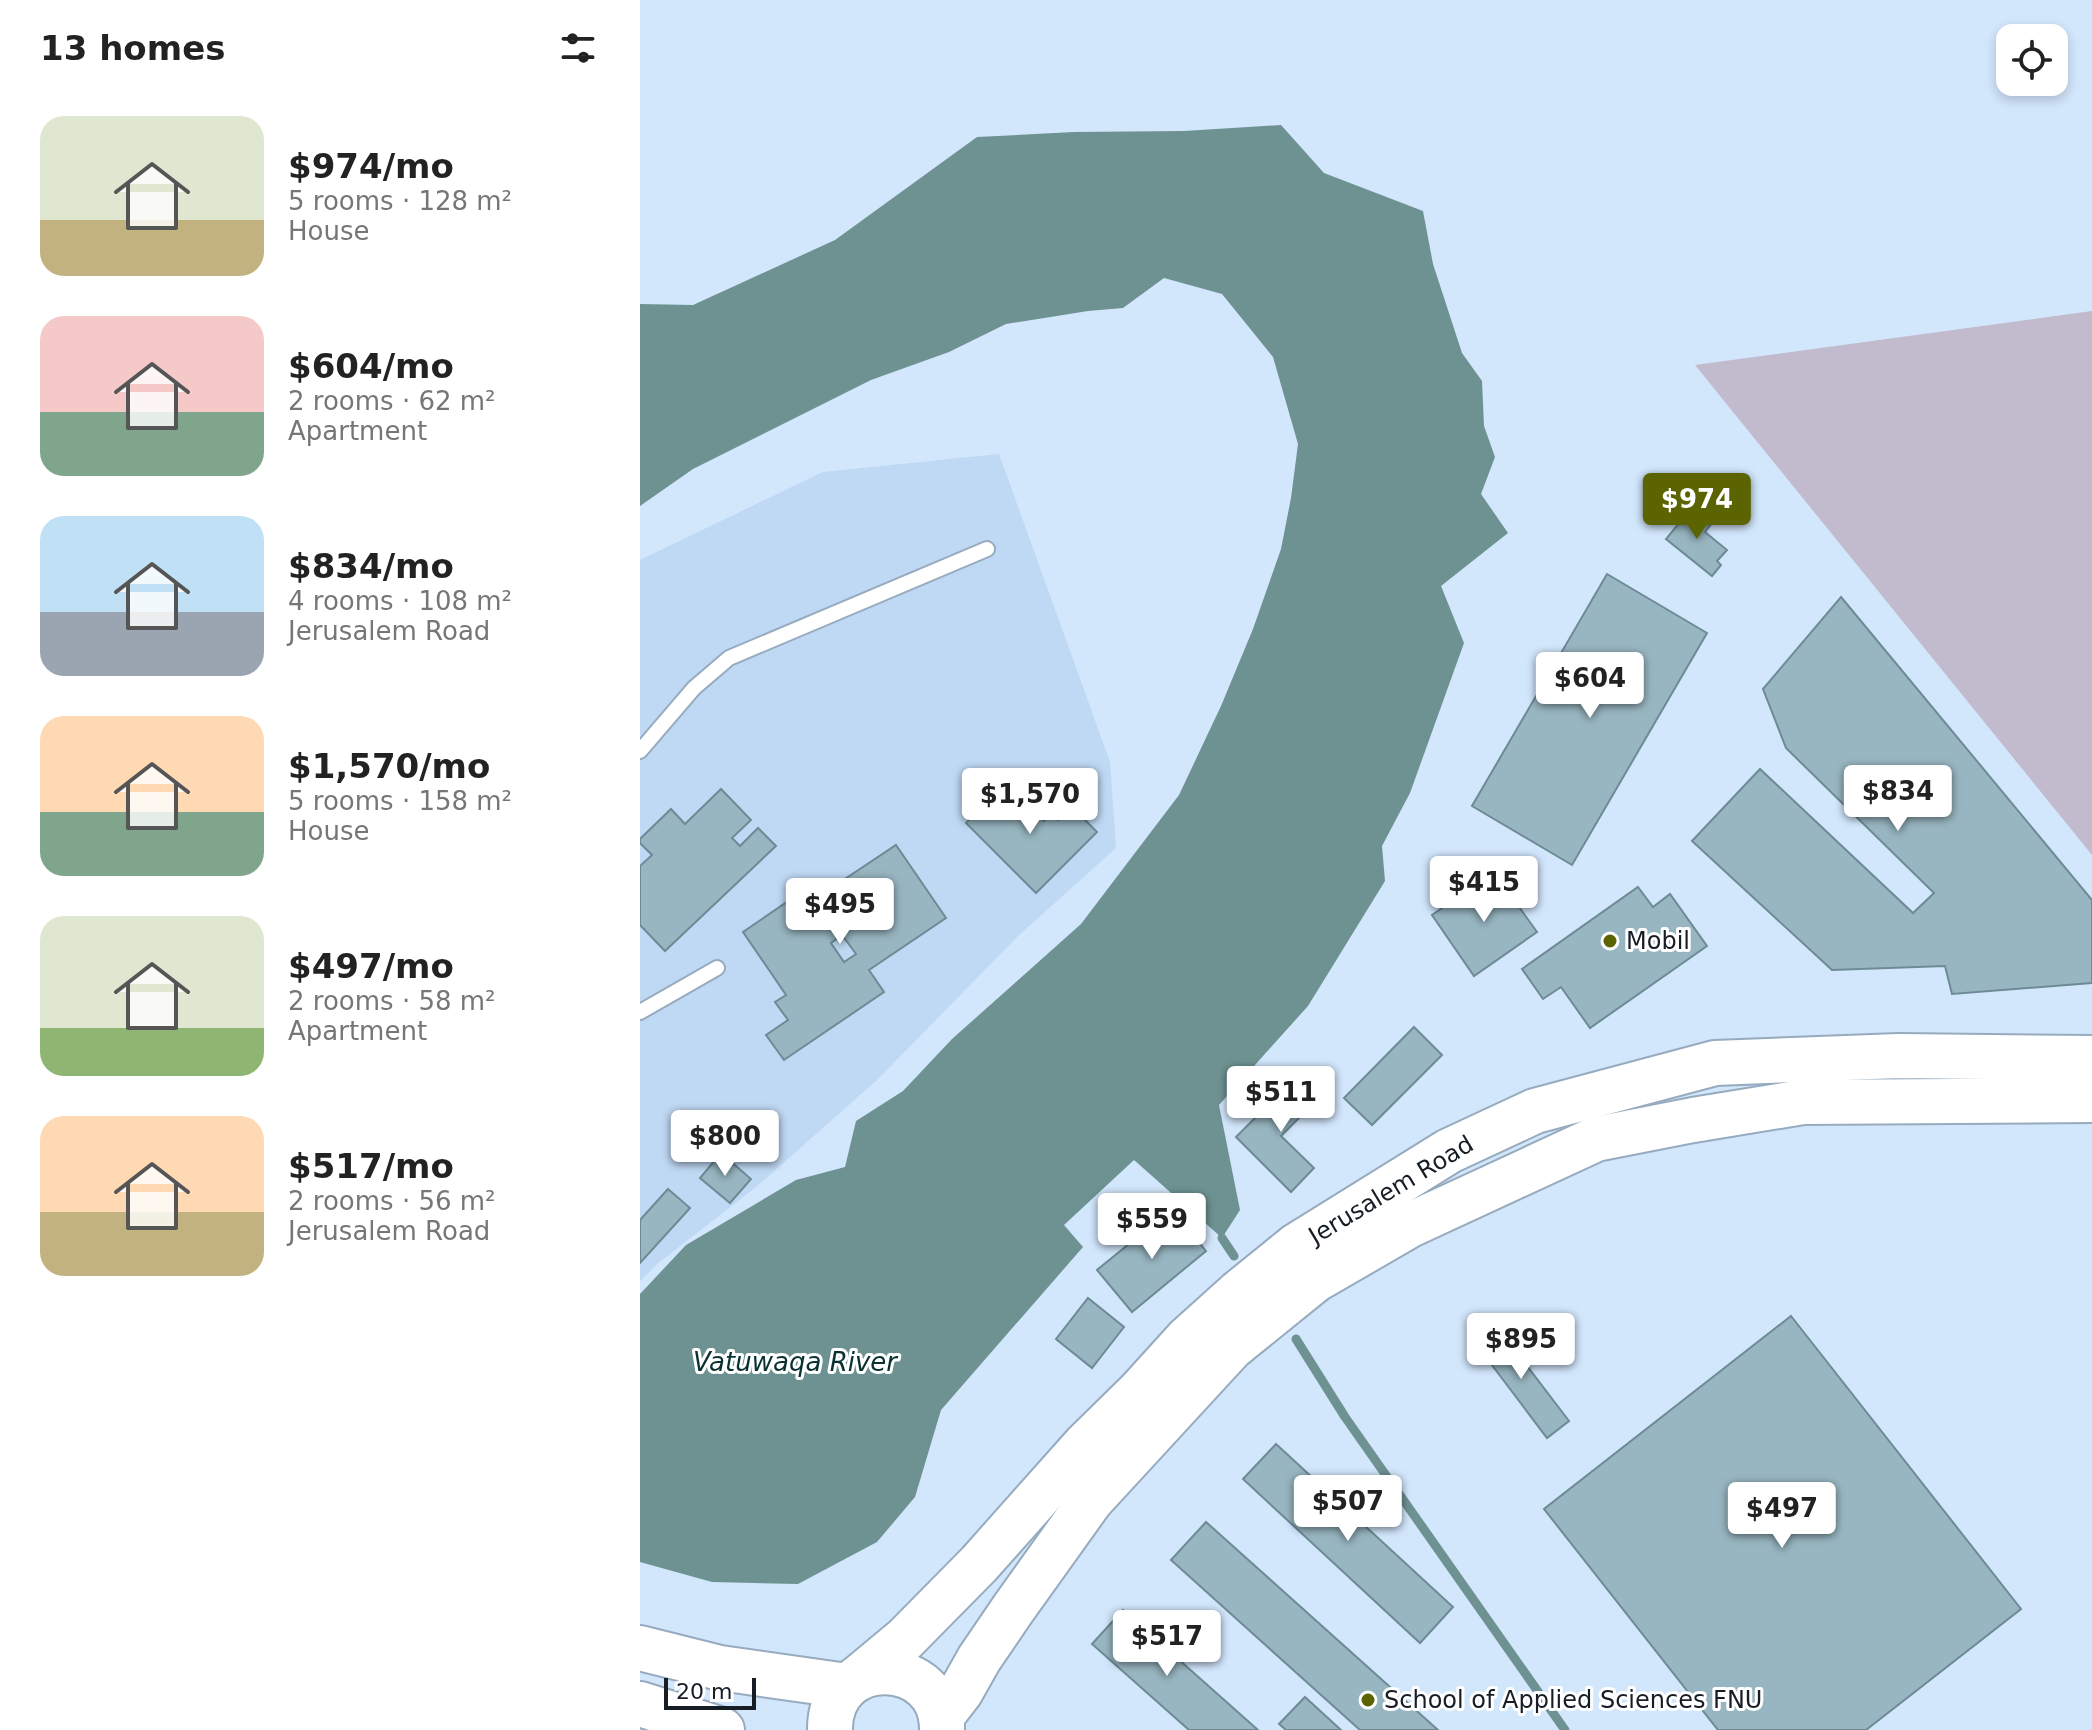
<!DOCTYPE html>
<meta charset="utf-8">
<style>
body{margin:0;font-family:"DejaVu Sans",sans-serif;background:#f2f2f2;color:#222;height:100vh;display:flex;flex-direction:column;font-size:30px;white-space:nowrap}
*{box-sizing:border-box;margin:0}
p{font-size:26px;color:#767676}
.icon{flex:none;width:44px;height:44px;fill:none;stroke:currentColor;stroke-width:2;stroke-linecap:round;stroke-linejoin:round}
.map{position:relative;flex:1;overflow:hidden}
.sheet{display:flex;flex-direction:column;background:#fff;width:640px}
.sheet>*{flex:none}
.tools{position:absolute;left:1356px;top:24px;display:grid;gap:16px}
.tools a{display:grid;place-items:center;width:72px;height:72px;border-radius:16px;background:#fff;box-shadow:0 4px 12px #0003;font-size:40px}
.scale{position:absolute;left:24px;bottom:20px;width:92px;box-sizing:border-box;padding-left:8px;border:4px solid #161d25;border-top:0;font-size:22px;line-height:28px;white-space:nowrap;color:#161d25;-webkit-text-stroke:6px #fff;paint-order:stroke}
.price{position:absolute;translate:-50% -68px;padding:0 18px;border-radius:8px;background:#fff;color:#222;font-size:26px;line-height:52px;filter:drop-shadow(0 2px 4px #0008)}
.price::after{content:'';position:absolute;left:50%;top:48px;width:24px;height:18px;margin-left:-12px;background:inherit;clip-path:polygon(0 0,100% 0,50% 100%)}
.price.active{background:#5c6402;color:#fff}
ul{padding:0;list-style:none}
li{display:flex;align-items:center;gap:24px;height:200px;padding:0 40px}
li span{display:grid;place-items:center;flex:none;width:224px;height:160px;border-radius:24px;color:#555}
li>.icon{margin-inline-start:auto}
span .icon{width:96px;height:96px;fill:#fffc;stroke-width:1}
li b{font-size:34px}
h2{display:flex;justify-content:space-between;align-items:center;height:96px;padding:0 40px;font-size:34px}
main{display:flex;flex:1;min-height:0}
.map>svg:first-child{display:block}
.built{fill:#bfd8f3}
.green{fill:#c2bbcd}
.water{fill:#6e9292}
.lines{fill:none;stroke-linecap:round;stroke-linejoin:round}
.stream{stroke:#6e9292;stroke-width:9}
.building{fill:#98b6c1;stroke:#6d8a95;stroke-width:2;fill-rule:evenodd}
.lane-casing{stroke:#97abbf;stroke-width:18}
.primary-casing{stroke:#97abbf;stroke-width:48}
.lane{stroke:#fff;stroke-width:14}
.primary{stroke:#fff;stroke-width:44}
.poi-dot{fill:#5c6402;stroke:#fff;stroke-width:3}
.labels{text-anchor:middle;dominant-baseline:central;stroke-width:6;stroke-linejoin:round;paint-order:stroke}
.poi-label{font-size:24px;fill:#161d25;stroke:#fff;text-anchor:start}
.street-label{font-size:24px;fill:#161d25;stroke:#fff}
.water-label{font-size:26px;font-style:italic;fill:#093131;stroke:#fff}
</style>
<main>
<section class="sheet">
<h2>13 homes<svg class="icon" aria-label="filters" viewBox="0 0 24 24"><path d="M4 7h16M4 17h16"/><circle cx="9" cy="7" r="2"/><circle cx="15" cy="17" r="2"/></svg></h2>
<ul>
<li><span style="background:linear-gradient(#dfe7d0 65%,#c2b280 0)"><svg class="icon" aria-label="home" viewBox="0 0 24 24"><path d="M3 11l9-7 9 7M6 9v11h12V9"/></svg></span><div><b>$974/mo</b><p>5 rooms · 128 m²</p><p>House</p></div></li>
<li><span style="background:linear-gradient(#f6c9c9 60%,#7fa58c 0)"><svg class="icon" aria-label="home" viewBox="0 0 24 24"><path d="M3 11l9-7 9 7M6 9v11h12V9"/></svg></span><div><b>$604/mo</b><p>2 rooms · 62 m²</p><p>Apartment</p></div></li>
<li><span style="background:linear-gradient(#bfe0f5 60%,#9aa5b1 0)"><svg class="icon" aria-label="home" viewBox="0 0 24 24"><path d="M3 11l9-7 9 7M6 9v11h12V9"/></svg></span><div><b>$834/mo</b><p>4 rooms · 108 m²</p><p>Jerusalem Road</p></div></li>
<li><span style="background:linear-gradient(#ffd9b3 60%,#7fa58c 0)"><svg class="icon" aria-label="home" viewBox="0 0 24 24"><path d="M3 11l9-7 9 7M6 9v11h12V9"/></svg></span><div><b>$1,570/mo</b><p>5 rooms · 158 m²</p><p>House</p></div></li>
<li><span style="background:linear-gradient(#dfe7d0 70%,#8fb573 0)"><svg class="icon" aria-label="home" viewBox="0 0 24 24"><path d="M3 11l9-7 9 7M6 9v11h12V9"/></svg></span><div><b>$497/mo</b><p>2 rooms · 58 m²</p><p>Apartment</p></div></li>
<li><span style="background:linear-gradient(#ffd9b3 60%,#c2b280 0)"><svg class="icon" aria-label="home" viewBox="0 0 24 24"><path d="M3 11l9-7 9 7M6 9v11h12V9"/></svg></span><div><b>$517/mo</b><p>2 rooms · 56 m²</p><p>Jerusalem Road</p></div></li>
</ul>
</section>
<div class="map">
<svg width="1452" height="1730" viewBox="0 0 1452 1730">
<rect width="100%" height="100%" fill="#d2e6fc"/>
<!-- built -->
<path class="built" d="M 359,454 L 470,762 L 476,848 L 378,936 L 237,1080 L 116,1187 L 17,1264 L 0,1281 L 0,560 L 183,472 Z"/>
<!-- green -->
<path class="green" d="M 1452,311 L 1452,855 L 1055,365 Z"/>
<!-- water -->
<path class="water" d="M 641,125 L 684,173 L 783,211 L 793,264 L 822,353 L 842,381 L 844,426 L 855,457 L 841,494 L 868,533 L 801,586 L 824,643 L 770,793 L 742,846 L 745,881 L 668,1006 L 579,1105 L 600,1210 L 582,1238 L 494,1160 L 424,1225 L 443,1247 L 301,1410 L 275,1497 L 237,1542 L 158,1584 L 72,1582 L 0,1562 L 0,1294 L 46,1245 L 156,1180 L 205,1167 L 216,1121 L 263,1091 L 312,1039 L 441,924 L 539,795 L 581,706 L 613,629 L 641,549 L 651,498 L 658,444 L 633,357 L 582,294 L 524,278 L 483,308 L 448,311 L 366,324 L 309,352 L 231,380 L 53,469 L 0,506 L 0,304 L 53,305 L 195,240 L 337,137 L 434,132 L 544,131 Z"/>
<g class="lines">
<!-- stream -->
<g class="stream">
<path d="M 582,1238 L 594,1256"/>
<path d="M 656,1339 L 705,1417 L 925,1730"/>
</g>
</g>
<!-- building -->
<g class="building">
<path d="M 1053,506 L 1073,522 L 1065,532 L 1087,550 L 1077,561 L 1081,565 L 1072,576 L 1026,539 Z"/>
<path d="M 967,574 L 1067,633 L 932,865 L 832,806 Z"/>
<path d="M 1201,597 L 1452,900 L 1452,983 L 1312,994 L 1305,966 L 1192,970 L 1052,841 L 1120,769 L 1273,913 L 1294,893 L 1146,748 L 1123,689 Z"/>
<path d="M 366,783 L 404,821 L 411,813 L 418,820 L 432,807 L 457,832 L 396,893 L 326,823 Z"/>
<path d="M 81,789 L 111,820 L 92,838 L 100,846 L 118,828 L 136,846 L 25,951 L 0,925 L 0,866 L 12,855 L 0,843 L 0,839 L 31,809 L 45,824 Z"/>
<path d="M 256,845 L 306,918 L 229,970 L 244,992 L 144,1060 L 126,1035 L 148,1020 L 135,1002 L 146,995 L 103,932 L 157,895 L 175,922 L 188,914 L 180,902 L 205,885 L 202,881 ZM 202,935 L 216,954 L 204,962 L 191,943 Z"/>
<path d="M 854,872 L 897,932 L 834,976 L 792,915 Z"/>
<path d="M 998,887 L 1013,907 L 1030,894 L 1067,946 L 950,1028 L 921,987 L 903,999 L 882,969 Z"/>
<path d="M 774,1027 L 802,1055 L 732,1125 L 704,1098 Z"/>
<path d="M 658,1075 L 680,1097 L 641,1136 L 674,1168 L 651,1192 L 596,1137 Z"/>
<path d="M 81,1153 L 111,1179 L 90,1203 L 60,1178 Z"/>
<path d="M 28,1189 L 50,1208 L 0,1263 L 0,1220 Z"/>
<path d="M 532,1209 L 566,1251 L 492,1312 L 457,1270 Z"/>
<path d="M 448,1298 L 484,1327 L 452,1368 L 416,1339 Z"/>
<path d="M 1151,1316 L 1381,1609 L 1226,1730 L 1078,1730 L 904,1509 Z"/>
<path d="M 855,1324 L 929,1421 L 907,1438 L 833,1340 Z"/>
<path d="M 636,1444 L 813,1607 L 780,1643 L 603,1479 Z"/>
<path d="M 566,1522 L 798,1730 L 720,1730 L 531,1560 Z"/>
<path d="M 483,1610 L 618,1730 L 549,1730 L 452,1644 Z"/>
<path d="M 665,1697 L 701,1730 L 646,1730 L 639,1724 Z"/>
</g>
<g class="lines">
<defs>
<g id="lane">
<path d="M 0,751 L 54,688 L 89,658 L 347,549"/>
<path d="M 0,1012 L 77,968"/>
</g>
<g id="primary">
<path d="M 0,1648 L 80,1668 L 207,1686"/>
<path d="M 217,1679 L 265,1639 L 339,1564 L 444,1446 L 499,1392 L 548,1338 L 598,1293 L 656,1246 L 809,1151 L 895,1111 L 1075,1063 L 1259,1056 L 1452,1058"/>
<path d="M 0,1704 L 82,1730"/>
<path d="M 301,1717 L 321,1691 L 339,1659 L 373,1609 L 451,1500 L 591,1348 L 675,1280 L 770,1225 L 956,1139 L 1053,1120 L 1163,1102 L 1452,1100"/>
<path d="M 190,1730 C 189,1650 304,1656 302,1730"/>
</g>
</defs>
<!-- lane casing -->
<use href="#lane" class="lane-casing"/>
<!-- primary casing -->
<use href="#primary" class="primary-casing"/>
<!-- lane -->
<use href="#lane" class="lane"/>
<!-- primary -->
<use href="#primary" class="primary"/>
</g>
<!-- markers -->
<g class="poi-dot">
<circle cx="970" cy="941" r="8"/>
<circle cx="728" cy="1700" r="8"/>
</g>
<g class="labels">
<!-- poi labels -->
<g class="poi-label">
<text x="986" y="941">Mobil</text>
<text x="744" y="1700">School of Applied Sciences FNU</text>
</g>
<!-- street labels -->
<g class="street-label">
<text transform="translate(751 1190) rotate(-31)">Jerusalem Road</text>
</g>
<!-- water labels -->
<g class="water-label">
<text x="155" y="1362">Vatuwaqa River</text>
</g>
</g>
</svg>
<div class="tools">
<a><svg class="icon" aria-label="locate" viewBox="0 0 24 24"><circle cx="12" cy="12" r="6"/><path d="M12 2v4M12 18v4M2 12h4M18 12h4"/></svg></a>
</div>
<div class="scale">20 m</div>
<b class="price active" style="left:1057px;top:541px">$974</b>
<b class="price" style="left:950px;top:720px">$604</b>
<b class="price" style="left:1258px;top:833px">$834</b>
<b class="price" style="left:390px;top:836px">$1,570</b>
<b class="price" style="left:844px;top:924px">$415</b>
<b class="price" style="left:200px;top:946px">$495</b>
<b class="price" style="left:641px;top:1134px">$511</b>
<b class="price" style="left:85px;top:1178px">$800</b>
<b class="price" style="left:512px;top:1261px">$559</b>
<b class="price" style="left:881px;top:1381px">$895</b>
<b class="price" style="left:708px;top:1543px">$507</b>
<b class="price" style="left:1142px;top:1550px">$497</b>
<b class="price" style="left:527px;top:1678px">$517</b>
</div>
</main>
